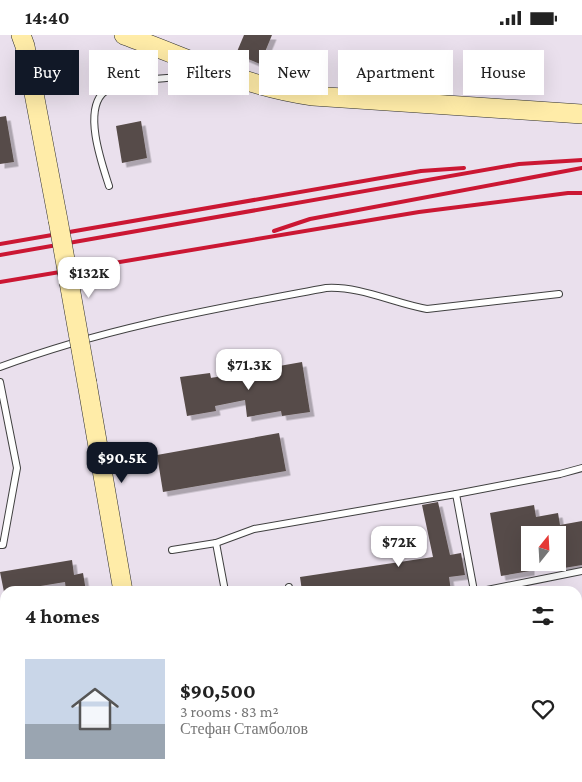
<!DOCTYPE html>
<meta charset="utf-8">
<style>
body{margin:0;font-family:"Crimson Pro",serif;background:#f2f2f2;color:#222;height:100vh;display:flex;flex-direction:column;font-size:19px;white-space:nowrap}
*{box-sizing:border-box;margin:0}
p{font-size:16px;color:#767676}
.icon{flex:none;width:28px;height:28px;fill:none;stroke:currentColor;stroke-width:2;stroke-linecap:round;stroke-linejoin:round}
.map{position:relative;flex:1;overflow:hidden}
.details{position:absolute;left:0px;top:551px;width:582px;height:196px;display:flex;flex-direction:column;background:#fff;border-radius:15px 15px 0 0;box-shadow:0 5px 20px #0002}
.details>*{flex:none}
.banner{position:absolute;left:15px;top:15px;width:552px;height:45px;display:flex;gap:10px}
.needle{width:32px;rotate:18deg}
.fabs{position:absolute;left:521px;top:491px;display:grid;gap:10px}
.fabs a{display:grid;place-items:center;width:45px;height:45px;border-radius:0px;background:#fff;box-shadow:0 5px 20px #0002;font-size:25px}
.price{position:absolute;translate:-50% -42px;padding:0 11px;border-radius:10px;background:#fff;color:#222;font-size:16px;line-height:32px;filter:drop-shadow(0 1px 2px #0008)}
.price::after{content:'';position:absolute;left:50%;top:30px;width:15px;height:11px;margin-left:-8px;background:inherit;clip-path:polygon(0 0,100% 0,50% 100%)}
.price.selected{background:#111827;color:#fff}
ul{padding:0;list-style:none}
li{display:flex;align-items:center;gap:15px;height:125px;padding:0 25px}
li+li{border-top:1px solid #e0e0e0}
li span{display:grid;place-items:center;flex:none;width:140px;height:100px;border-radius:0px;color:#555}
li>.icon{margin-inline-start:auto}
span .icon{width:60px;height:60px;fill:#fffc;stroke-width:1}
li b{font-size:21px}
h2{display:flex;justify-content:space-between;align-items:center;height:60px;padding:0 25px;font-size:21px}
.chip{padding:0 18px;border-radius:0px;background:#fff;box-shadow:0 5px 20px #0002;font-size:18px;line-height:45px}
.chip.selected{background:#111827;color:#fff}
.status{display:flex;justify-content:space-between;align-items:center;height:35px;padding:0 25px;background:#fff;direction:ltr}
.status svg{height:14px;fill:currentColor}
.map>svg:first-child{display:block}
.industrial{fill:#eae0ed;fill-rule:evenodd}
.building{fill:#574c48;filter:url(#shadow)}
.lines{fill:none;stroke-linecap:round;stroke-linejoin:round}
.lane-casing{stroke:#404040;stroke-width:8}
.secondary-casing{stroke:#2f2f2f;stroke-width:20}
.lane{stroke:#fff;stroke-width:6}
.secondary{stroke:#ffeca8;stroke-width:19}
.rail{stroke:#cb1733;stroke-width:4}
.secondary-bridge-casing{stroke:#2f2f2f;stroke-width:20;stroke-linecap:butt}
.secondary-bridge{stroke:#ffeca8;stroke-width:19}
</style>
<div class="status"><b>14:40</b><svg viewBox="0 0 49 12"><path d="M0 12V9h3v3zM5 12V6h3v6zM10 12V3h3v9zM15 12V0h3v12zM26 1h20v11H26zM47 4h2v5h-2z"/></svg></div>
<div class="map">
<svg width="582" height="747" viewBox="0 0 582 747">
<defs>
<filter id="shadow"><feDropShadow dx="4.5" dy="4.5" stdDeviation="0" flood-color="#0004"/></filter>
</defs>
<rect width="100%" height="100%" fill="#fff9ed"/>
<!-- industrial -->
<path class="industrial" d="M 0,0 L 582,0 L 582,747 L 0,747 ZM 530,500 L 558,500 L 558,528 L 530,528 ZM 5,556 L 578,556 L 578,742 L 5,742 Z"/>
<!-- building -->
<g class="building">
<path d="M 244,0 L 272,0 L 260,29 L 236,19 Z"/>
<path d="M 6,81 L 14,127 L 0,129 L 0,82 Z"/>
<path d="M 141,86 L 147,123 L 122,128 L 116,91 Z"/>
<path d="M 302,327 L 310,377 L 282,381 L 281,376 L 247,382 L 245,365 L 215,371 L 216,376 L 187,381 L 180,342 L 210,338 L 211,343 Z"/>
<path d="M 279,398 L 286,436 L 163,457 L 157,420 Z"/>
<path d="M 438,467 L 450,520 L 461,518 L 465,540 L 449,542 L 451,556 L 302,556 L 300,542 L 433,522 L 422,470 Z"/>
<path d="M 534,470 L 536,482 L 558,478 L 560,490 L 582,486 L 582,530 L 558,534 L 558,500 L 530,500 L 530,536 L 501,541 L 490,478 Z"/>
<path d="M 72,525 L 74,540 L 83,538 L 86,556 L 66,556 L 65,547 L 4,557 L 0,537 Z"/>
</g>
<g class="lines">
<defs>
<g id="lane">
<path d="M 109,151 C 102,129 84,79 102,59 C 117,43 187,42 210,40"/>
<path d="M 0,332 C 108,292 214,274 326,253 C 361,251 393,268 427,274 L 559,259"/>
<path d="M 0,347 L 17,433 L 3,510 L 0,510"/>
<path d="M 456,459 L 560,439 L 582,433"/>
<path d="M 216,508 L 225,556"/>
<path d="M 172,515 L 216,508 L 254,494 L 456,459 L 474,556"/>
<path d="M 289,552 L 290,556"/>
<path d="M 482,556 L 582,536"/>
<path d="M 0,629 L 5,628"/>
<path d="M 578,707 L 582,708"/>
<path d="M 578,737 L 582,736"/>
<path d="M 13,742 L 14,747"/>
<path d="M 366,742 L 366,747"/>
<path d="M 172,747 L 174,742"/>
<path d="M 509,747 L 513,743 L 520,742"/>
</g>
<g id="secondary">
<path d="M 21,0 L 25,11 L 58,185"/>
<path d="M 124,0 C 188,23 245,52 313,61 L 582,79"/>
<path d="M 87,348 L 123,556"/>
<path d="M 130,747 L 131,742"/>
</g>
</defs>
<!-- lane casing -->
<use href="#lane" class="lane-casing"/>
<!-- secondary casing -->
<use href="#secondary" class="secondary-casing"/>
<!-- lane -->
<use href="#lane" class="lane"/>
<!-- secondary -->
<use href="#secondary" class="secondary"/>
<!-- rail -->
<g class="rail">
<path d="M 274,196 L 310,184 L 582,133"/>
<path d="M 0,209 L 421,136 L 464,133"/>
<path d="M 0,220 L 519,129 L 582,125"/>
<path d="M 0,247 L 419,177 L 568,158 L 582,158"/>
</g>
<defs>
<path id="secondary-bridge" d="M 58,185 L 87,348"/>
</defs>
<!-- secondary-bridge casing -->
<use href="#secondary-bridge" class="secondary-bridge-casing"/>
<!-- secondary-bridge -->
<use href="#secondary-bridge" class="secondary-bridge"/>
</g>
</svg>
<div class="fabs">
<a><svg class="needle" viewBox="-14 -14 28 28"><path d="M0-13l5 13h-10z" fill="#e53935"/><path d="M0 13l5-13h-10z" fill="#767676"/></svg></a>
</div>
<b class="price" style="left:89px;top:264px">$132K</b>
<b class="price" style="left:249px;top:356px">$71.3K</b>
<b class="price selected" style="left:122px;top:449px">$90.5K</b>
<b class="price" style="left:399px;top:533px">$72K</b>
<div class="banner">
<a class="chip selected">Buy</a>
<a class="chip">Rent</a>
<a class="chip">Filters</a>
<a class="chip">New</a>
<a class="chip">Apartment</a>
<a class="chip">House</a>
</div>
<section class="details">
<h2>4 homes<svg class="icon" aria-label="filters" viewBox="0 0 24 24"><path d="M4 7h16M4 17h16"/><circle cx="9" cy="7" r="2"/><circle cx="15" cy="17" r="2"/></svg></h2>
<ul>
<li><span style="background:linear-gradient(#c9d6e8 65%,#9aa5b1 0)"><svg class="icon" aria-label="home" viewBox="0 0 24 24"><path d="M3 11l9-7 9 7M6 9v11h12V9"/></svg></span><div><b>$90,500</b><p>3 rooms · 83 m²</p><p>Стефан Стамболов</p></div><svg class="icon" aria-label="heart" viewBox="0 0 24 24"><path d="M12 20l-8-8c-3-5 5-10 8-4 3-6 11-1 8 4z"/></svg></li>
</ul>
</section>
</div>
